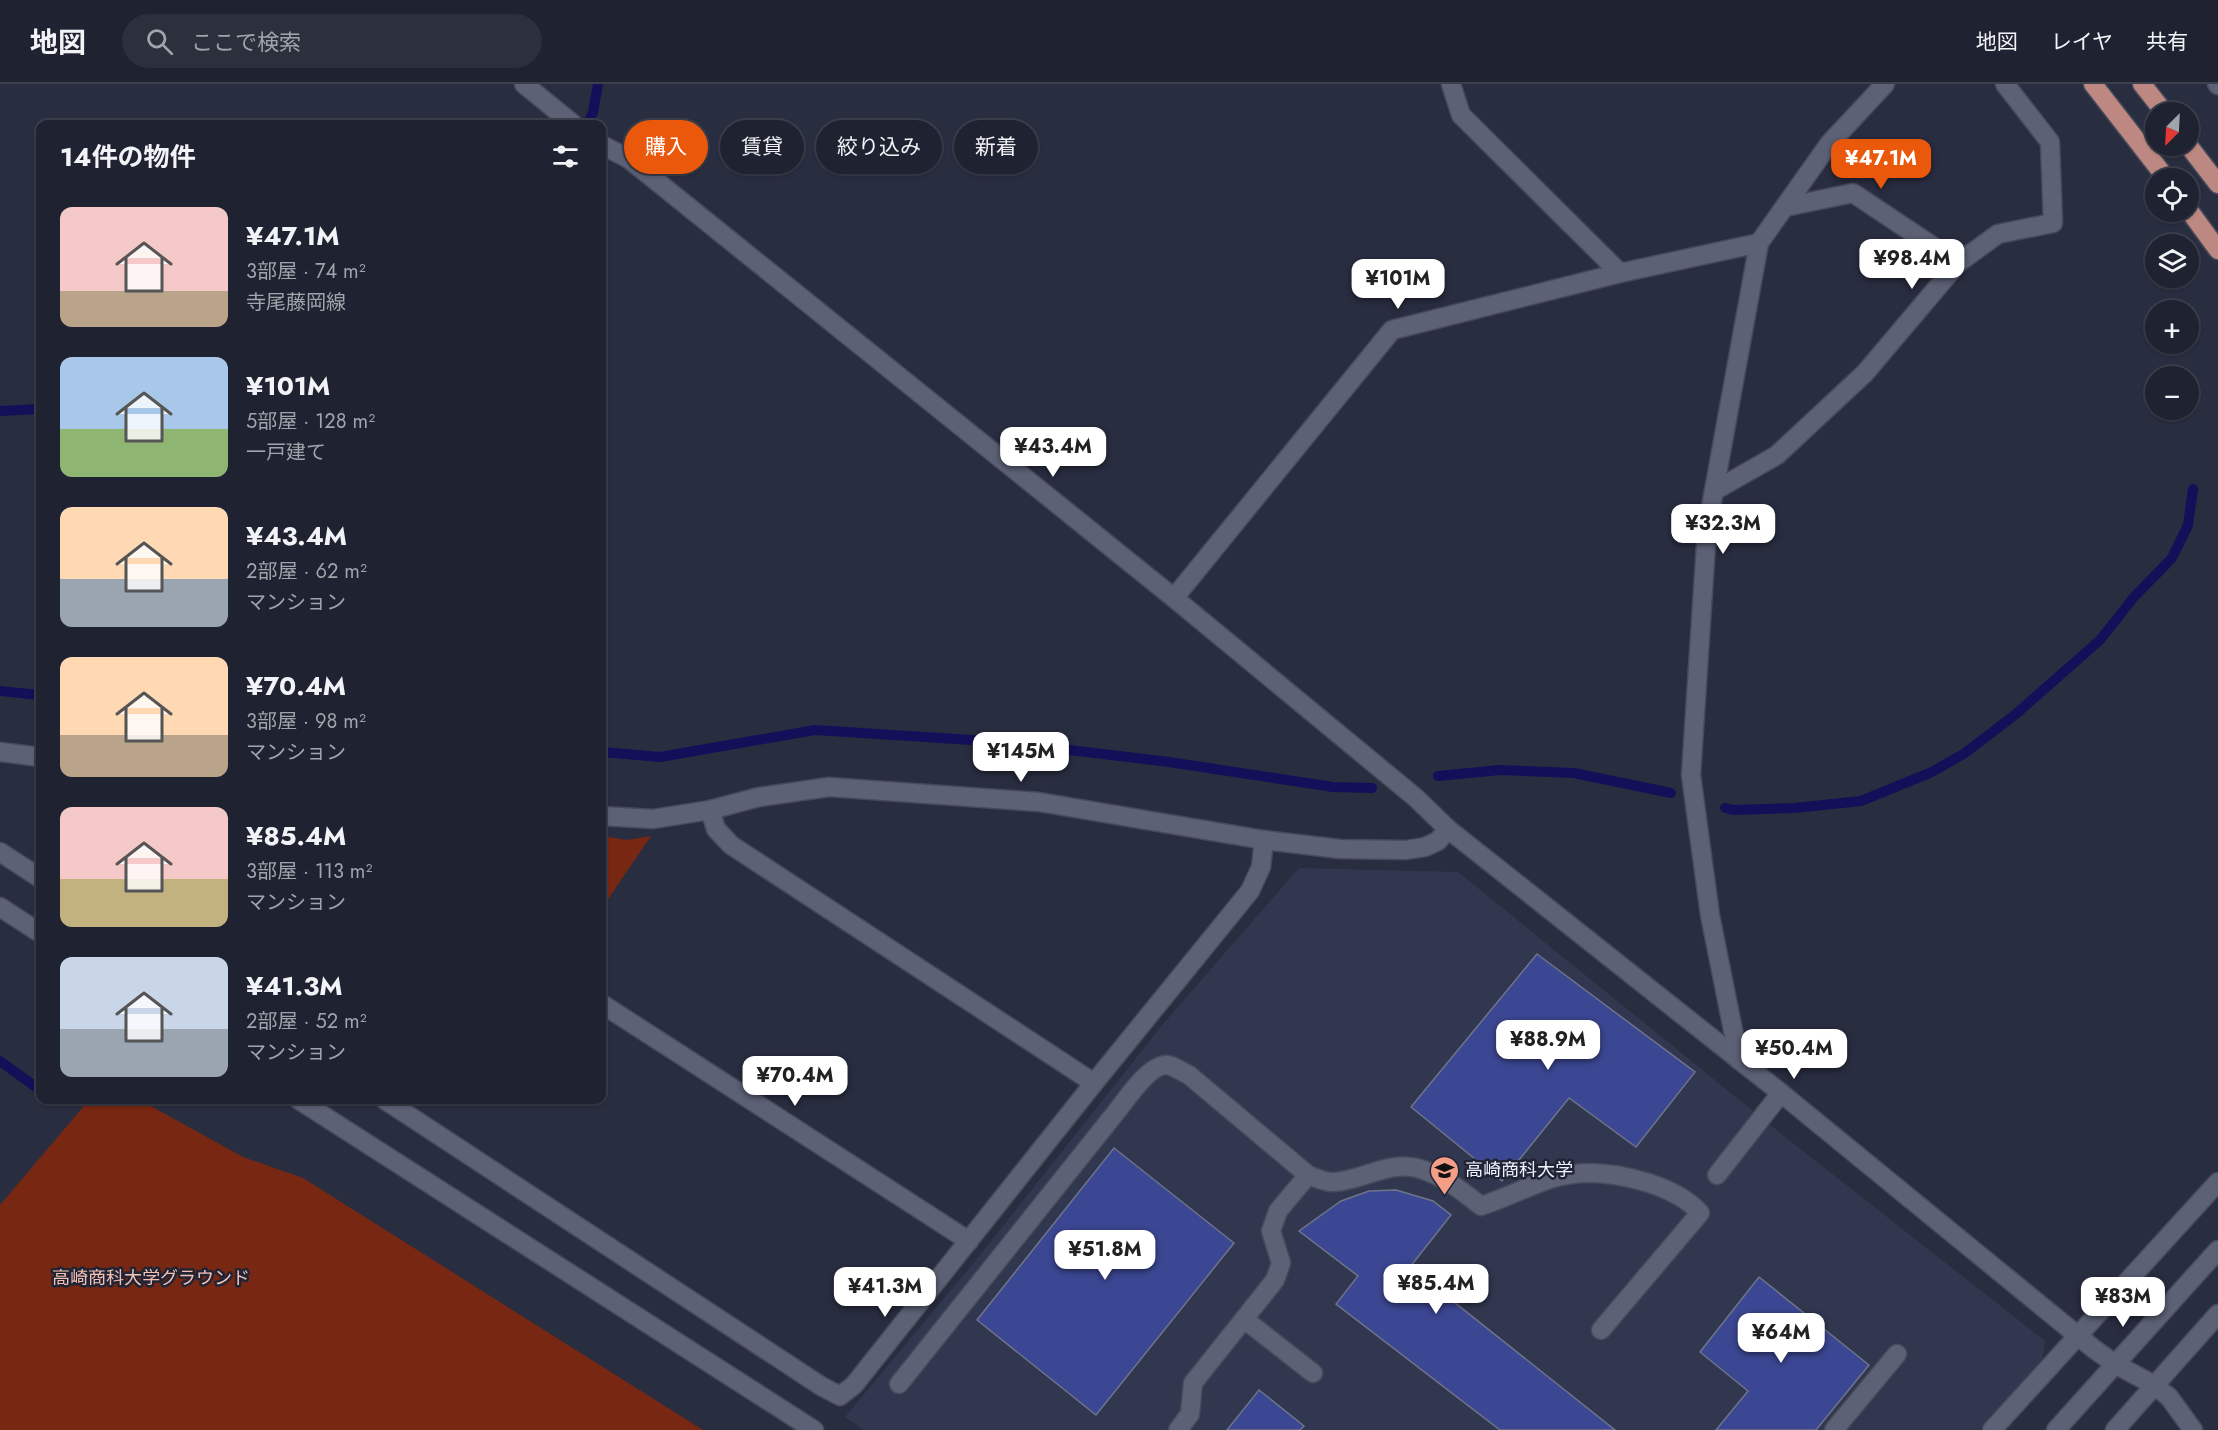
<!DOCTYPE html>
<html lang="ja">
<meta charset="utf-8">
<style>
body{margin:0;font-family:Jost,"Noto Sans JP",sans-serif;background:#2c2f3c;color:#f1f3f6;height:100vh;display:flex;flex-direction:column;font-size:22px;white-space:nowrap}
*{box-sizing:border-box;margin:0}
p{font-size:20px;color:#a1a4ab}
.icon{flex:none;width:33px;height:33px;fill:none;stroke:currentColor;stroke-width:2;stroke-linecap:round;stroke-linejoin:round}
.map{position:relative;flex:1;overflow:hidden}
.drawer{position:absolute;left:36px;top:36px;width:570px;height:984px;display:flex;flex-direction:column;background:#1f2230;border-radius:12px;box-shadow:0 2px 4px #0004,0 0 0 2px #3c3f4c}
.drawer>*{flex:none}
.banner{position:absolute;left:624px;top:36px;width:570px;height:54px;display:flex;gap:12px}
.needle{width:39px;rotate:204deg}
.controls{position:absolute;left:2145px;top:18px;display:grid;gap:12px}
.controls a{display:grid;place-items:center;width:54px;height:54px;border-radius:50%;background:#1f2230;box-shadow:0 2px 4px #0004,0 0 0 2px #3c3f4c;font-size:30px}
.price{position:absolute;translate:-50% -51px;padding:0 14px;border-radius:12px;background:#fff;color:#222;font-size:20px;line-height:39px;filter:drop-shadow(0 2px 3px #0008)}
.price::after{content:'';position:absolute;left:50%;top:36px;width:18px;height:14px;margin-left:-9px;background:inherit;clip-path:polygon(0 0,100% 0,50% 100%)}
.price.selected{background:#ea580c;color:#fff}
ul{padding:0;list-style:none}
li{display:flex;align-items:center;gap:18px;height:150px;padding:0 24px}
li span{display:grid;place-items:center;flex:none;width:168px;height:120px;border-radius:12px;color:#555}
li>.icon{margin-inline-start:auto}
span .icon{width:72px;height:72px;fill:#fffc;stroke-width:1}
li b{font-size:26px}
h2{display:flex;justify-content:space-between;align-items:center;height:72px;padding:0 24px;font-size:26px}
.pill{padding:0 21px;border-radius:27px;background:#1f2230;box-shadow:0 2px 4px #0004,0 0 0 2px #3c3f4c;font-size:21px;line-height:54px}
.pill.selected{background:#ea580c;color:#fff}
header{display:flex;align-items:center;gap:36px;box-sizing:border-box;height:84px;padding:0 30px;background:#1f2230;border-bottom:2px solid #3c3f4c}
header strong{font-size:28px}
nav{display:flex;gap:33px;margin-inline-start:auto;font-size:21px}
.search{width:420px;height:54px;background:#2c2f3c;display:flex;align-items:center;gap:15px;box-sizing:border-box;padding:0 21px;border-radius:33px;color:#a1a4ab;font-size:22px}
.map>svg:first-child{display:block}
.built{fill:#31374f}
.green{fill:#782712}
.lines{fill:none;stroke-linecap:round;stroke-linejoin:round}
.stream{stroke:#130f59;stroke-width:10}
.building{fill:#3c4793;stroke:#6e7489;stroke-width:1.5}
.minor-casing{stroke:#474a5a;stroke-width:21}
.major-casing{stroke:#474a5a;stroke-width:21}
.minor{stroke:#5c6176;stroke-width:18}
.major{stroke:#bd8882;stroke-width:18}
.labels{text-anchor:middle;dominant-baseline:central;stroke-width:5;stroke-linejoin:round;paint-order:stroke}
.poi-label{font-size:18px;fill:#eff2ff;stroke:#202435;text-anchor:start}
.park-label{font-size:18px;fill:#f4c1b4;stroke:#202435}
</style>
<header>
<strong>地図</strong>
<div class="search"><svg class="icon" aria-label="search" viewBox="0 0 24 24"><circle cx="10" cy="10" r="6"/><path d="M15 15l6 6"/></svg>ここで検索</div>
<nav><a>地図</a><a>レイヤ</a><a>共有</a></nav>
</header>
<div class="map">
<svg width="2218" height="1346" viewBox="0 0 2218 1346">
<rect width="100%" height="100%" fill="#292d40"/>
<!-- built -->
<path class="built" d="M 1299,784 L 1458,788 L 1784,1052 L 2045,1257 L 2041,1285 L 1980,1346 L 864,1346 L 845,1333 L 980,1171 L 1163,940 Z"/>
<!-- green -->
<g class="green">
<path d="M 602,752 L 627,756 L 651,752 L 602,824 Z"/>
<path d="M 89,1016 L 140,1016 L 243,1073 L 303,1094 L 703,1346 L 0,1346 L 0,1121 Z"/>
</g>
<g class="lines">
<!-- stream -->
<g class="stream">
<path d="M 588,40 L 593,28 L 598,0"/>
<path d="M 0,327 L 40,325"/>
<path d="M 0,607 L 40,611"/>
<path d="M 602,668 L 660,673 L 815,646 L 1003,658 L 1169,678 L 1333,703 L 1372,704"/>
<path d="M 1438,692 L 1500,686 L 1574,689 L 1671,709"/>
<path d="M 1725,724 L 1733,726 L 1795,724 L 1861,717 L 1932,688 L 1965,669 L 2016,630 L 2100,556 L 2134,513 L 2172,474 L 2188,441 L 2193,405"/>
<path d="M 0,977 L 40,1006"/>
</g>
</g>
<!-- building -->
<g class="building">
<path d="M 1537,870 L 1695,988 L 1636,1063 L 1569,1014 L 1502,1097 L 1411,1023 Z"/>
<path d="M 1114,1064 L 1234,1159 L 1096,1331 L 977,1236 Z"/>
<path d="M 1396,1106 L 1433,1117 L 1451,1131 L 1410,1183 L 1615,1346 L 1500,1346 L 1336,1220 L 1358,1192 L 1299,1147 L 1341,1117 L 1369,1107 Z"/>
<path d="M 1759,1193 L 1869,1281 L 1816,1346 L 1716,1346 L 1748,1307 L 1700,1268 Z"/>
<path d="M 1259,1306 L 1304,1342 L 1300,1346 L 1227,1346 Z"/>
</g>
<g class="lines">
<defs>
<g id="minor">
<path d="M 524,0 L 573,40"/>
<path d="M 1451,0 L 1461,31 L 1620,189"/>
<path d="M 2217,0 L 2218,1"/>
<path d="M 602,61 L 629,75 L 1174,514 L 1416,714 L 1448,745 L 1781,1009 L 2094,1265 L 2115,1280 L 2154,1301 L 2169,1313 L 2193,1346"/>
<path d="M 1785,123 L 1853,109 L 1958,179"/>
<path d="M 1714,407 L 1777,371 L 1865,289 L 1958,179 L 1998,150 L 2053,139 L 2050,58 L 2005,0"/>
<path d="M 1174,514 L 1392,246 L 1620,189 L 1759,159"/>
<path d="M 0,668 L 40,673"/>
<path d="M 710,726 L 716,745 L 731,761 L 1094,999"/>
<path d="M 602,732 L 653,735 L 710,726 L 759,713 L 829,703 L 1039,718 L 1264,756 L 1340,765 L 1406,766 L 1425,763 L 1438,757 L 1448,745"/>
<path d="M 0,768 L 40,794"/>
<path d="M 0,823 L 40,849"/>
<path d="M 602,920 L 969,1157"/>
<path d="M 1739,976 L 1710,831 L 1691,691 L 1707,445 L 1759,159 L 1829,60 L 1885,0"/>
<path d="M 299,1016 L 814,1346"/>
<path d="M 385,1016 L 821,1302 L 840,1312 L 854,1301 L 1094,999 L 1250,807 L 1261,783 L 1264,756"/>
<path d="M 1717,1091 L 1781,1009"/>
<path d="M 1244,1235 L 1313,1289"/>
<path d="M 899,1300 L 1117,1027 C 1127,1014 1150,980 1167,981 C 1175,982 1182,988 1189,991 L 1308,1091 C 1316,1094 1326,1099 1335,1098 C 1363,1096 1388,1077 1417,1084 C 1441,1090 1462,1107 1481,1122 C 1505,1114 1527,1103 1550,1095 C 1583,1084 1617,1089 1649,1099 C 1667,1105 1687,1114 1700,1129 L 1601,1246"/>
<path d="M 1178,1346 L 1190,1330 L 1193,1299 L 1275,1196 L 1281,1179 L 1271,1147 L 1278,1127 L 1308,1091"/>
<path d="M 1834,1346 L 1897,1270"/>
<path d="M 1992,1346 L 2218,1098"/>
<path d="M 2056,1346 L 2218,1166"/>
<path d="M 2115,1346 L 2218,1230"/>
</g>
<g id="major">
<path d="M 2093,0 L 2166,94"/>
<path d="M 2142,0 L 2164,28"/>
<path d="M 2188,61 L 2218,100"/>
<path d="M 2188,125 L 2218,166"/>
</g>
</defs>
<!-- minor casing -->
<use href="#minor" class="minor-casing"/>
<!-- major casing -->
<use href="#major" class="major-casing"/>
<!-- minor -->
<use href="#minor" class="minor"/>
<!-- major -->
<use href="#major" class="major"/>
</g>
<!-- icons -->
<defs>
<symbol id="university-pin" viewBox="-11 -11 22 30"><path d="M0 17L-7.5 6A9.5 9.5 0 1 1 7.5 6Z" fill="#f49e88" stroke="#202435"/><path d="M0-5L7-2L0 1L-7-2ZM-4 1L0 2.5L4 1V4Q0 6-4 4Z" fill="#111"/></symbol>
</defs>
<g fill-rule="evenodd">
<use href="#university-pin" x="1428" y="1070" width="33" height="45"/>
</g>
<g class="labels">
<!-- poi labels -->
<g class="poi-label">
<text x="1465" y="1086">高崎商科大学</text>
</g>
<!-- park labels -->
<g class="park-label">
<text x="151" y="1194">高崎商科大学グラウンド</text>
</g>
</g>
</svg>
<div class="controls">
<a><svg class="needle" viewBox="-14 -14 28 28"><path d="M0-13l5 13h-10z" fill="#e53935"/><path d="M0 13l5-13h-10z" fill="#a1a4ab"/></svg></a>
<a><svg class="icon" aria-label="locate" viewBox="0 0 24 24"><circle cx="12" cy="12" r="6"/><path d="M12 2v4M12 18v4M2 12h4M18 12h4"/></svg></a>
<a><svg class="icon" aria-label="layers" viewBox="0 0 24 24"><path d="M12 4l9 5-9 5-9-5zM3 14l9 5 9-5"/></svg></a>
<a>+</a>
<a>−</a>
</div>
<b class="price selected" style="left:1881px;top:106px">¥47.1M</b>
<b class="price" style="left:1912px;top:206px">¥98.4M</b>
<b class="price" style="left:1398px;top:226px">¥101M</b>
<b class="price" style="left:1053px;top:394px">¥43.4M</b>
<b class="price" style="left:1723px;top:471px">¥32.3M</b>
<b class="price" style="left:1021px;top:699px">¥145M</b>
<b class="price" style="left:1548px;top:987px">¥88.9M</b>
<b class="price" style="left:1794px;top:996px">¥50.4M</b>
<b class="price" style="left:795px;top:1023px">¥70.4M</b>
<b class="price" style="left:1105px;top:1197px">¥51.8M</b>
<b class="price" style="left:1436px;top:1231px">¥85.4M</b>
<b class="price" style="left:885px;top:1234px">¥41.3M</b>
<b class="price" style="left:2123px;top:1244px">¥83M</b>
<b class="price" style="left:1781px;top:1280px">¥64M</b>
<div class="banner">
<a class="pill selected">購入</a>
<a class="pill">賃貸</a>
<a class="pill">絞り込み</a>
<a class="pill">新着</a>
</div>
<section class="drawer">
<h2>14件の物件<svg class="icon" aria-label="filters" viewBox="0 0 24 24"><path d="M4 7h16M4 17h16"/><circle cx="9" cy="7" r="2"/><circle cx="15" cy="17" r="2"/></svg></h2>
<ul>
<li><span style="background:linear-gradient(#f6c9c9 70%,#b9a48a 0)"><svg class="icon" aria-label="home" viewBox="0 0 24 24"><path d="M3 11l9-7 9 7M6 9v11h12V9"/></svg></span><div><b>¥47.1M</b><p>3部屋 · 74 m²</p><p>寺尾藤岡線</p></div></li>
<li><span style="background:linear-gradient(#a9c7e8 60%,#8fb573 0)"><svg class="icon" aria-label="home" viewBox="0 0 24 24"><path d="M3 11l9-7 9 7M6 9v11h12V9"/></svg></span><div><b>¥101M</b><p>5部屋 · 128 m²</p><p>一戸建て</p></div></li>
<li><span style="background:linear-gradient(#ffd9b3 60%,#9aa5b1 0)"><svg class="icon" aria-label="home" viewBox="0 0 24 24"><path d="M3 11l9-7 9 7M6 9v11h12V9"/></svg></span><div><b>¥43.4M</b><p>2部屋 · 62 m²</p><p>マンション</p></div></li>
<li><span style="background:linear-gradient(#ffd9b3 65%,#b9a48a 0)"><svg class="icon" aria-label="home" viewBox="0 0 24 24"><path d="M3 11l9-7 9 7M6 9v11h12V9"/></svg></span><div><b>¥70.4M</b><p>3部屋 · 98 m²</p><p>マンション</p></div></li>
<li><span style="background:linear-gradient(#f6c9c9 60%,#c2b280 0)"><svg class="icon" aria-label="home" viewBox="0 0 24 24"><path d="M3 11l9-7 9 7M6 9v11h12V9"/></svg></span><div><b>¥85.4M</b><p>3部屋 · 113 m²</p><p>マンション</p></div></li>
<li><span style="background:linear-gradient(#c9d6e8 60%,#9aa5b1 0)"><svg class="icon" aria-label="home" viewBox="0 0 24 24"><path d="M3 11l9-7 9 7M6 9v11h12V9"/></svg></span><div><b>¥41.3M</b><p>2部屋 · 52 m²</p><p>マンション</p></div></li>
</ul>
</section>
</div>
